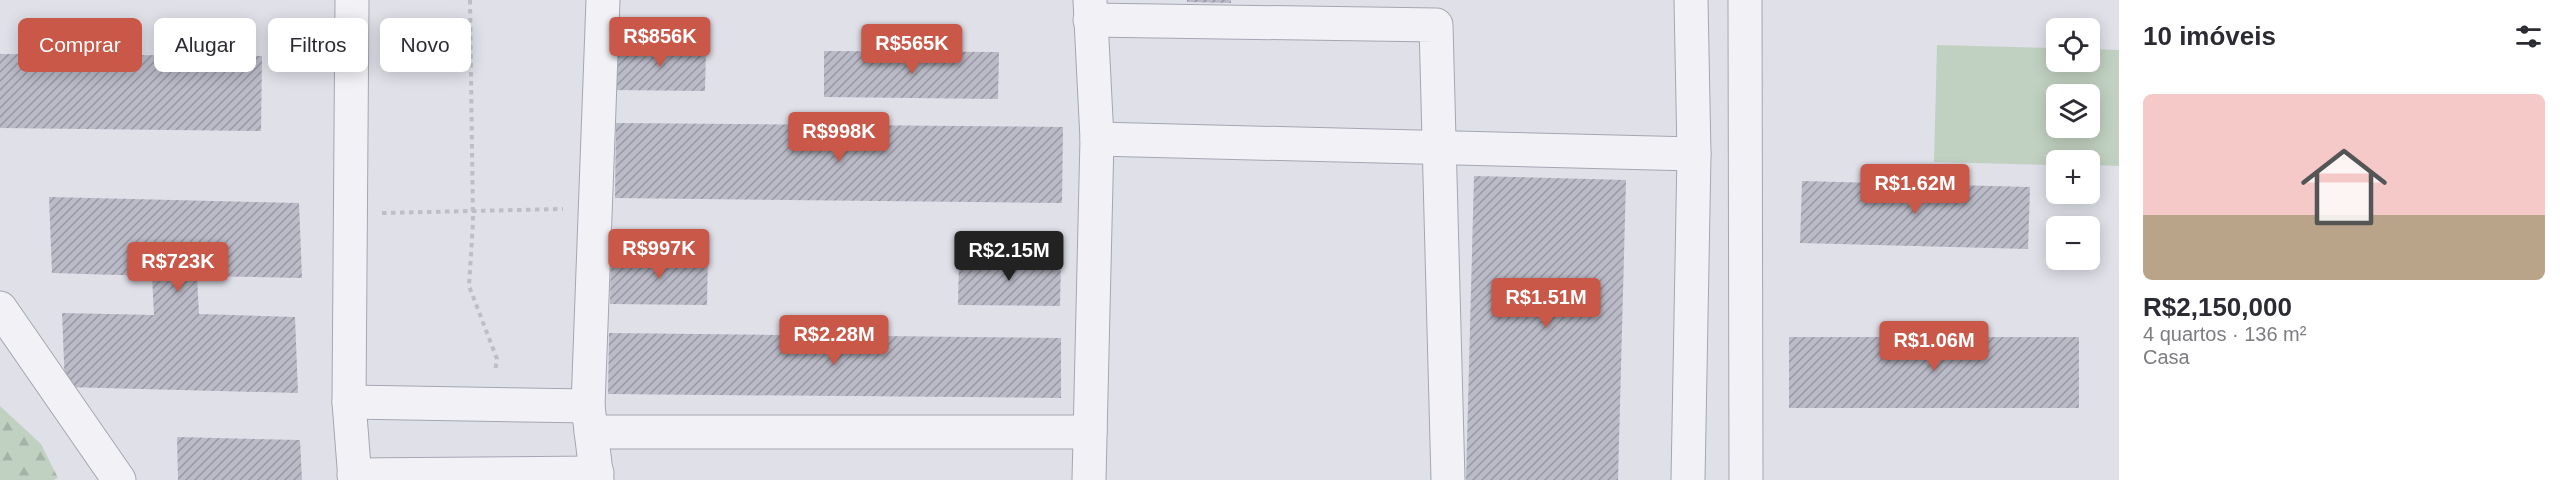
<!DOCTYPE html>
<html lang="pt">
<meta charset="utf-8">
<style>
body{margin:0;font-family:Arial,sans-serif;background:#f7f7f7;color:#2b2b33;height:100vh;display:flex;flex-direction:column;font-size:22px;white-space:nowrap}
*{box-sizing:border-box;margin:0}
p{font-size:20px;color:#7c7c81}
.icon{flex:none;width:33px;height:33px;fill:none;stroke:currentColor;stroke-width:2;stroke-linecap:round;stroke-linejoin:round}
.map{position:relative;flex:1;overflow:hidden}
.side{display:flex;flex-direction:column;background:#fff;width:450px}
.side>*{flex:none}
.banner{position:absolute;left:18px;top:18px;width:570px;height:54px;display:flex;gap:12px}
.buttons{position:absolute;left:2046px;top:18px;display:grid;gap:12px}
.buttons a{display:grid;place-items:center;width:54px;height:54px;border-radius:9px;background:#fff;box-shadow:0 3px 15px #0003;font-size:30px}
.price{position:absolute;translate:-50% -51px;padding:0 14px;border-radius:6px;background:#c95848;color:#fff;font-size:20px;line-height:39px;filter:drop-shadow(0 2px 3px #0008)}
.price::after{content:'';position:absolute;left:50%;top:36px;width:18px;height:14px;margin-left:-9px;background:inherit;clip-path:polygon(0 0,100% 0,50% 100%)}
.price.on{background:#222;color:#fff}
ul{padding:0;list-style:none}
li{display:grid;align-content:center;gap:12px;height:318px;padding:0 24px}
li+li{border-top:2px solid #e1e1e2}
li span{display:grid;place-items:center;height:186px;border-radius:9px;color:#555}
li>.icon{margin-inline-start:auto}
span .icon{width:108px;height:108px;fill:#fffc;stroke-width:1}
li b{font-size:26px}
h2{display:flex;justify-content:space-between;align-items:center;height:72px;padding:0 24px;font-size:26px}
.chip{padding:0 21px;border-radius:9px;background:#fff;box-shadow:0 3px 15px #0003;font-size:21px;line-height:54px}
.chip.on{background:#c95848;color:#fff}
main{display:flex;flex:1;min-height:0}
.map>svg:first-child{display:block}
.forest{fill:url(#forest-firs)}
.garden{fill:#c1d1c1;fill-rule:evenodd}
.building{fill:url(#building-hatch)}
.lines{fill:none;stroke-linecap:round;stroke-linejoin:round}
.minor-casing{stroke:#a5a6b2;stroke-width:35}
.path{stroke:#bebec6;stroke-width:4;stroke-dasharray:4.5 4.5;stroke-linecap:butt}
.minor{stroke:#f2f2f6;stroke-width:33}
</style>
<main>
<div class="map">
<svg width="2119" height="480" viewBox="0 0 2119 480">
<defs>
<pattern id="forest-firs" width="22" height="20" patternUnits="userSpaceOnUse" patternTransform="scale(1.5)"><rect width="22" height="20" fill="#c1d1c1"/><path d="M5 1l3.5 6h-7zM16 11l3.5 6h-7z" fill="#a6b4a7"/></pattern>
<pattern id="building-hatch" width="6" height="6" patternUnits="userSpaceOnUse" patternTransform="scale(1.5)"><rect width="6" height="6" fill="#babbc7"/><path d="M-1 1l2-2M0 6l6-6M5 7l2-2" fill="none" stroke="#9798a3"/></pattern>
</defs>
<rect width="100%" height="100%" fill="#dfe0e8"/>
<!-- forest -->
<path class="forest" d="M 0,406 L 41,444 L 58,478 L 53,480 L 0,480 Z"/>
<!-- garden -->
<path class="garden" d="M 1937,45 L 2056,48 L 2056,62 L 2090,62 L 2090,49 L 2119,50 L 2119,166 L 2090,165 L 2090,160 L 2056,160 L 2056,165 L 1934,162 ZM 2056,94 L 2090,94 L 2090,128 L 2056,128 Z"/>
<!-- building -->
<g class="building">
<path d="M 1187,0 L 1231,0 L 1231,3 L 1187,2 Z"/>
<path d="M 614,44 L 706,45 L 705,91 L 613,90 Z"/>
<path d="M 824,51 L 999,52 L 998,99 L 824,97 Z"/>
<path d="M 0,54 L 262,56 L 261,131 L 0,128 Z"/>
<path d="M 616,123 L 1063,127 L 1062,203 L 615,198 Z"/>
<path d="M 1474,176 L 1626,180 L 1618,480 L 1466,480 Z"/>
<path d="M 1802,181 L 2030,187 L 2028,249 L 1800,243 Z"/>
<path d="M 49,197 L 299,203 L 302,278 L 197,276 L 199,314 L 295,317 L 298,393 L 65,387 L 62,313 L 154,315 L 152,276 L 52,273 Z"/>
<path d="M 611,254 L 708,255 L 707,305 L 610,304 Z"/>
<path d="M 959,257 L 1061,259 L 1060,306 L 958,305 Z"/>
<path d="M 609,333 L 1061,338 L 1061,398 L 608,394 Z"/>
<rect x="1789" y="337" width="290" height="71"/>
<path d="M 177,437 L 300,440 L 302,480 L 178,480 Z"/>
</g>
<g class="lines">
<defs>
<g id="minor">
<path d="M 352,0 L 349,402 L 355,480"/>
<path d="M 1745,0 L 1746,480"/>
<path d="M 1090,20 L 1436,25 L 1448,480"/>
<path d="M 1097,139 L 1694,154"/>
<path d="M 0,308 L 119,480"/>
<path d="M 349,402 L 588,406"/>
<path d="M 591,432 L 1090,432"/>
<path d="M 354,475 L 597,473"/>
<path d="M 597,480 L 588,406 L 603,0"/>
<path d="M 1089,480 L 1097,139 L 1090,0"/>
<path d="M 1688,480 L 1694,154 L 1691,0"/>
</g>
</defs>
<!-- minor casing -->
<use href="#minor" class="minor-casing"/>
<!-- path -->
<g class="path">
<path d="M 470,0 L 473,223 L 469,286 L 497,359 L 495,372"/>
<path d="M 382,213 L 563,209"/>
</g>
<!-- minor -->
<use href="#minor" class="minor"/>
</g>
</svg>
<div class="buttons">
<a><svg class="icon" aria-label="locate" viewBox="0 0 24 24"><circle cx="12" cy="12" r="6"/><path d="M12 2v4M12 18v4M2 12h4M18 12h4"/></svg></a>
<a><svg class="icon" aria-label="layers" viewBox="0 0 24 24"><path d="M12 4l9 5-9 5-9-5zM3 14l9 5 9-5"/></svg></a>
<a>+</a>
<a>−</a>
</div>
<b class="price" style="left:660px;top:68px">R$856K</b>
<b class="price" style="left:912px;top:75px">R$565K</b>
<b class="price" style="left:839px;top:163px">R$998K</b>
<b class="price" style="left:1915px;top:215px">R$1.62M</b>
<b class="price" style="left:659px;top:280px">R$997K</b>
<b class="price on" style="left:1009px;top:282px">R$2.15M</b>
<b class="price" style="left:178px;top:293px">R$723K</b>
<b class="price" style="left:1546px;top:329px">R$1.51M</b>
<b class="price" style="left:834px;top:366px">R$2.28M</b>
<b class="price" style="left:1934px;top:372px">R$1.06M</b>
<div class="banner">
<a class="chip on">Comprar</a>
<a class="chip">Alugar</a>
<a class="chip">Filtros</a>
<a class="chip">Novo</a>
</div>
</div>
<section class="side">
<h2>10 imóveis<svg class="icon" aria-label="filters" viewBox="0 0 24 24"><path d="M4 7h16M4 17h16"/><circle cx="9" cy="7" r="2"/><circle cx="15" cy="17" r="2"/></svg></h2>
<ul>
<li><span style="background:linear-gradient(#f6c9c9 65%,#b9a48a 0)"><svg class="icon" aria-label="home" viewBox="0 0 24 24"><path d="M3 11l9-7 9 7M6 9v11h12V9"/></svg></span><div><b>R$2,150,000</b><p>4 quartos · 136 m²</p><p>Casa</p></div></li>
</ul>
</section>
</main>
